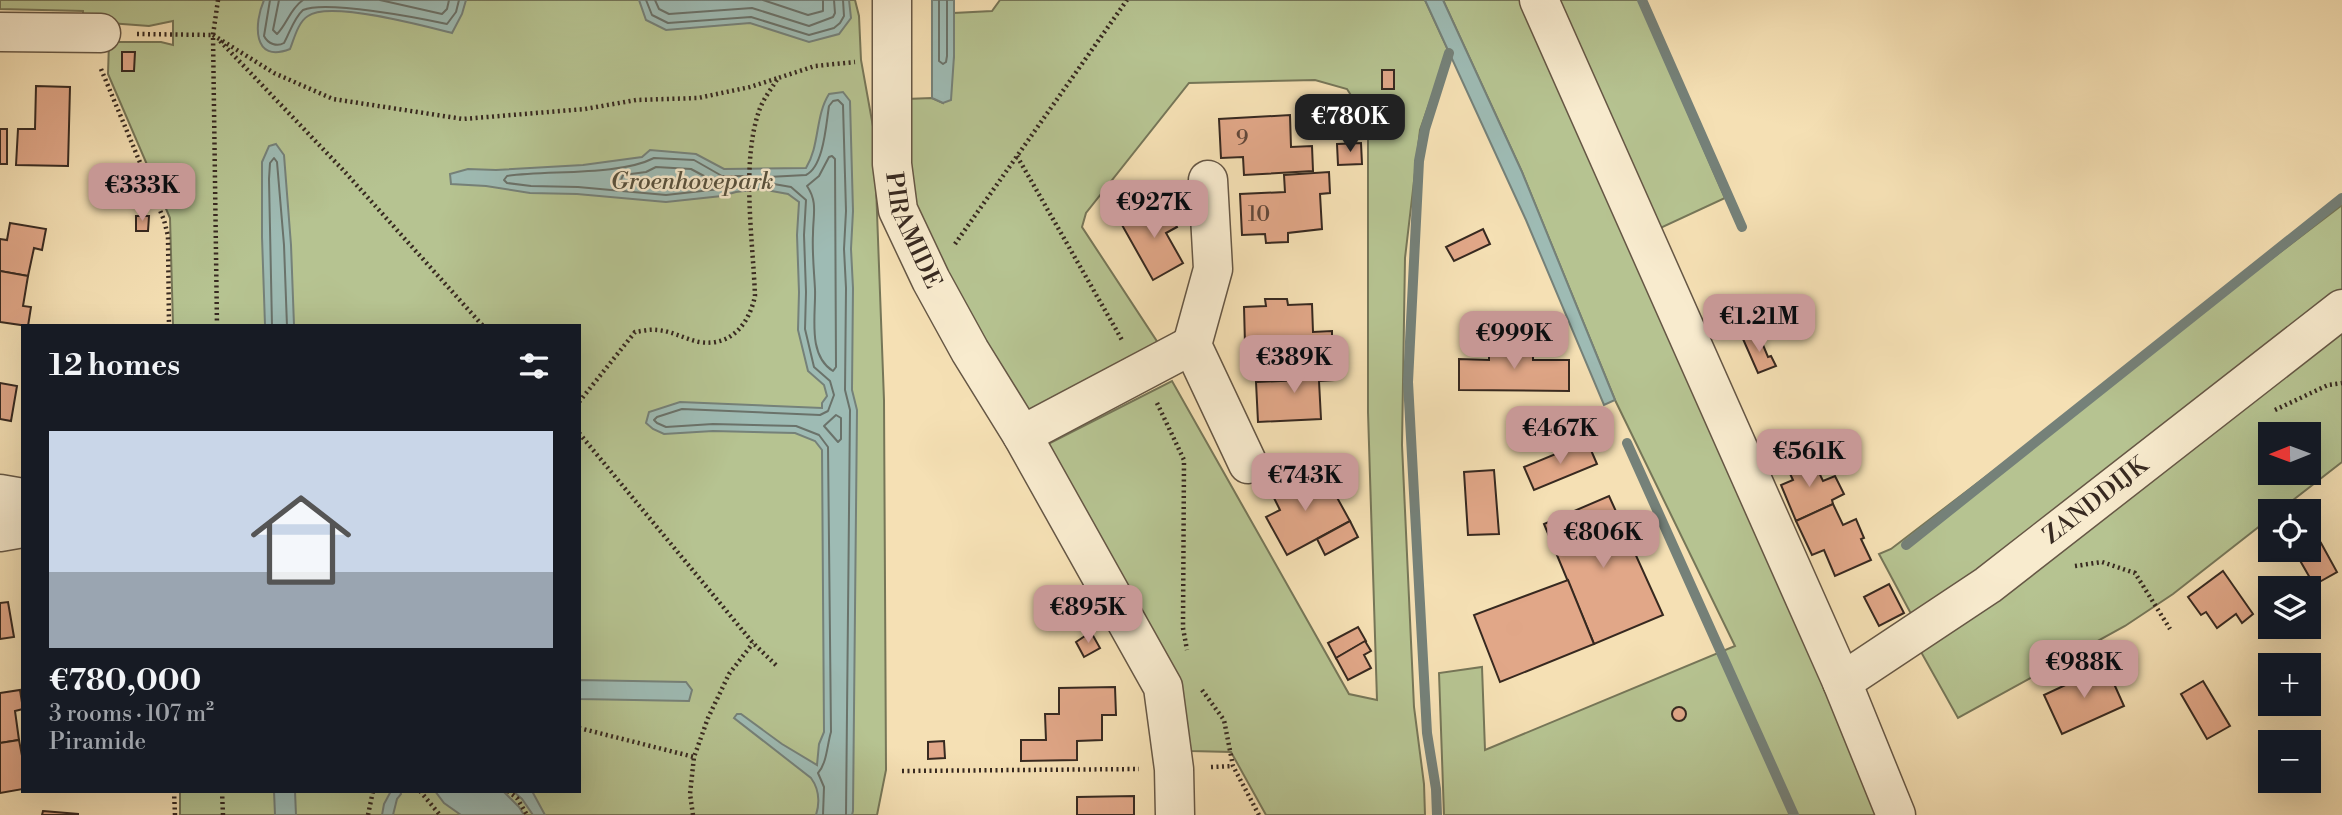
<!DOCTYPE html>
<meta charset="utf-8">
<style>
body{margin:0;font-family:"Libre Bodoni",serif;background:#242831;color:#f1f3f6;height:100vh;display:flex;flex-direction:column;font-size:26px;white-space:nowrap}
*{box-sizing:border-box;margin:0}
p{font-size:23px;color:#9ea1a6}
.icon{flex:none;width:38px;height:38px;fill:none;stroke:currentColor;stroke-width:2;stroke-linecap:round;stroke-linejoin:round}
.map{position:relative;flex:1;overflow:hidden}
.drawer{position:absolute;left:21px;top:324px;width:560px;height:469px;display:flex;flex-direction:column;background:#171b24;border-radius:0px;box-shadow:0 7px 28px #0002}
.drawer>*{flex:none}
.needle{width:46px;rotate:269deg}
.fabs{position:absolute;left:2258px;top:422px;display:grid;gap:14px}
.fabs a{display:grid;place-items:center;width:63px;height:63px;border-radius:0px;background:#171b24;box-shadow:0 7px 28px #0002;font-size:35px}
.price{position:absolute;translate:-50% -60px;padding:0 16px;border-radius:14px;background:#c59692;color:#111;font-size:23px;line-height:46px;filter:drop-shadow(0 2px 4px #0008)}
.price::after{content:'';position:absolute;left:50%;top:42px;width:21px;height:16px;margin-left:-10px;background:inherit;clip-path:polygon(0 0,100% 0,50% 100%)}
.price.active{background:#222;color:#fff}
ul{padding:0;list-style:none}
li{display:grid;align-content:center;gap:14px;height:371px;padding:0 28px}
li+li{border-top:2px solid #363941}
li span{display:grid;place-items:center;height:217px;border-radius:0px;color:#555}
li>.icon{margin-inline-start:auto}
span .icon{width:126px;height:126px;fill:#fffc;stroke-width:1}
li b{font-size:30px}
h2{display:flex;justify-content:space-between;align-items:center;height:84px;padding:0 28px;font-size:30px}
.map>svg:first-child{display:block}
.green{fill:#b6c391;stroke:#767658;stroke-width:2;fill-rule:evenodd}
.water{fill:#9ebbb4;stroke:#758179;stroke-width:2}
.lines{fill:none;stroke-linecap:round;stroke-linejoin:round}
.shore{stroke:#6a726a;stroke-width:2}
.stream{stroke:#758179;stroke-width:10}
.building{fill:#e1a788;stroke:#372920;stroke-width:2}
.minor-casing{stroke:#665745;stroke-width:41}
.path{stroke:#372920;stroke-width:4.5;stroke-dasharray:2 3.5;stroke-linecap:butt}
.minor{stroke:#f8ebce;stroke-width:38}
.labels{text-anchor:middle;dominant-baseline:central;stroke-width:5;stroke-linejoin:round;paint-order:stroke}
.number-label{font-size:21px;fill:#62483a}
.park-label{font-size:24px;font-style:italic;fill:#57503c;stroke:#f8ebce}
.street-label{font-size:24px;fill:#372920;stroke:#f8ebce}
</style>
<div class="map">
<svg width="2342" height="815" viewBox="0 0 2342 815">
<rect width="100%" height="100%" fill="#f5e0b4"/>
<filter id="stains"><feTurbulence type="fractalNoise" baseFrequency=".00286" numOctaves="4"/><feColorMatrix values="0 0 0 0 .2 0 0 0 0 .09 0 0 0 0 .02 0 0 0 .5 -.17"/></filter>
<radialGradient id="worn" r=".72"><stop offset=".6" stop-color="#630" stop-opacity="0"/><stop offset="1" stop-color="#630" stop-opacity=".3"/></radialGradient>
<!-- green -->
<g class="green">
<path d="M 0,0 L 855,0 L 859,16 L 861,60 L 874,132 L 884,400 L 886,770 L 877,815 L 180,815 L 180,791 L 579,791 L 579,326 L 173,325 L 170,218 L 108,74 L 109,42 L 161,42 L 173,45 L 173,21 L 149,26 L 83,21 L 83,11 L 0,9 Z"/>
<path d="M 1000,0 L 1425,0 L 1448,50 L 1420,130 L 1405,258 L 1402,445 L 1414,707 L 1424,784 L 1425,815 L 1266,815 L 1231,752 L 1191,751 L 1175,675 L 1048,444 L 1172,381 L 1349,694 L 1377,700 L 1368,412 L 1368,122 L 1347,89 L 1315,80 L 1189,83 L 1086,213 L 1082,227 L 1162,349 L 1038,419 L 1014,396 L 914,211 L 906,99 L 932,98 L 943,103 L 954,56 L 954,13 L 992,11 Z"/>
<path d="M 1443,0 L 1521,0 L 1885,815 L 1444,815 L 1439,673 L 1482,667 L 1485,750 L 1735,646 L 1615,400 L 1522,172 Z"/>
<path d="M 1553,0 L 1639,0 L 1725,198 L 1654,231 Z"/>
<path d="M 2342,205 L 2342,462 L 2279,511 L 2270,511 L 2270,518 L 2173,594 L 2125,626 L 1958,718 L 1921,652 L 1916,623 L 1879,554 L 1891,549 ZM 2270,434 L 2308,434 L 2308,472 L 2270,472 Z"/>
</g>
<!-- water -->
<g class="water">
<path d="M 264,0 L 466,0 L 462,14 L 452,33 C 425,26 329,0 308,16 C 298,22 294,39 290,49 C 252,64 254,23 264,0 Z"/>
<path d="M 639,0 L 849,0 L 851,18 L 839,34 L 809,42 L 750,23 L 666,30 L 646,20 Z"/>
<path d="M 932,0 L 954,0 L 954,56 L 951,100 L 943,103 L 932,98 Z"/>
<path d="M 1425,0 L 1443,0 L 1522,172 L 1615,400 L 1604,405 L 1526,220 Z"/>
<path d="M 843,92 L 850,101 L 853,211 L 851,249 L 853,288 L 852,390 L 857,410 L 853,811 L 852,815 L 816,815 C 820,802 819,789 811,778 L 734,718 L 737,714 L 741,714 L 782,744 L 817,765 L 819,744 L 824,732 L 822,450 L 815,441 L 795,433 L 713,431 L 664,434 L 653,429 L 646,423 L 649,412 L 680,402 L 822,408 L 822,403 L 827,396 L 824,385 L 808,371 L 798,330 L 799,292 L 797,235 L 799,202 L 788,194 L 760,189 L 736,192 L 722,196 L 666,202 L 577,194 L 530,193 L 486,186 L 451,184 L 450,174 L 468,169 L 496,170 L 583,165 L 642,157 L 650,150 L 696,154 L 724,169 L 806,168 C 820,145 815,116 829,94 Z"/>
<path d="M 276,144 L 284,155 L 291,245 L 294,325 L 265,325 L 262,237 L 262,162 L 269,146 Z"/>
<path d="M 579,680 L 686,682 L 692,690 L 689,701 L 579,699 Z"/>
<path d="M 274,791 L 295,791 L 296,815 L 275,815 Z"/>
<path d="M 391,791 L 400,791 L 401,794 L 397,799 L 393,815 L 382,815 L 384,804 Z"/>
<path d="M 435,791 L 503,791 L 519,807 L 524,815 L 461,815 L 444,803 Z"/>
<path d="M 513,791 L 532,791 L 545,815 L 533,815 L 522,799 Z"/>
</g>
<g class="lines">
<!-- shore -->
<g class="shore">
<path d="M 270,0 L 264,36 C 268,44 277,47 284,43 C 290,32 294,18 303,10 C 326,0 419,18 447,24 L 456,12 L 459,0"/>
<path d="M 279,0 L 273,30 L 277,34 C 287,24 290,9 303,0"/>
<path d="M 380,0 L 442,14 L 447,9 L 449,0"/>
<path d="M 646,0 L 652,15 L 668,23 L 751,17 L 809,35 L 834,28 L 840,23 L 844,16 L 843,0"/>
<path d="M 655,0 L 659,9 L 669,14 L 752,8 L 809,26 L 833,17 L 835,13 L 834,0"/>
<path d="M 763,0 L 808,15 L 823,11 L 823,0"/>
<path d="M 939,0 L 939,61 L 943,64 L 946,62 L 947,56 L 947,0"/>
<path d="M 832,156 L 835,159 L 836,367 L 833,371 C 807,355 816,315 815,289 C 814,270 812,252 813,234 C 813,215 818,202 807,186 L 819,176 L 829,157 Z"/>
<path d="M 654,158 L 694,160 L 722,176 L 748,176 L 751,181 L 749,183 L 720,189 L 666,195 L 578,187 L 531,186 L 507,183 L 504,180 L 507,176 C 548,170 619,176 654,158 Z"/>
<path d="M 656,167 L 691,169 L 704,176 L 705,180 L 703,182 L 666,186 L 624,182 L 621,180 L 623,175 L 646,172 Z"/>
<path d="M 272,326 L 269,179 L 270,163 L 274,158 L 277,162 L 284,245 L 287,326"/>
<path d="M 836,415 L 841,418 L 841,439 L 838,442 L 824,426 Z"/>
<path d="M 823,815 L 824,787 L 818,773 C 827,763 827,745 831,732 L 828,447 L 819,435 L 796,426 L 713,424 L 666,427 L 657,423 L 654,420 L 657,417 L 682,409 L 820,415 L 828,411 L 834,395 L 830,381 L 814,367 L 805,329 L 806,292 L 804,235 L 806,200 L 791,187 L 768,183 L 765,180 L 768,177 L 806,175 C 824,166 826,124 829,106 L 833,101 L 838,100 L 843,105 L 846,211 L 844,249 L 846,288 L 845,390 L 850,410 L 846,815"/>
</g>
<!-- stream -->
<g class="stream">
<path d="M 1642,0 L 1742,227"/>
<path d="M 1627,443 L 1794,815"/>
<path d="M 1906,545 L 2342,198"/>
<path d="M 1437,815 L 1436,789 L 1427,733 L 1408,382 L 1419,161 L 1425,129 L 1449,53"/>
</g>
</g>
<!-- building -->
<g class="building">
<path d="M 122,52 L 135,52 L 134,71 L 122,71 Z"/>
<rect x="1382" y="70" width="12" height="19"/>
<path d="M 36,86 L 70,87 L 68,166 L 16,165 L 18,129 L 35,129 Z"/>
<path d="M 1290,115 L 1291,147 L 1312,146 L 1313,171 L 1244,175 L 1243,157 L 1221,158 L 1219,119 Z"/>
<rect x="0" y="129" width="7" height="35"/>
<path d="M 1361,143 L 1362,164 L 1338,165 L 1337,144 Z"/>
<path d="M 1329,172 L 1330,193 L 1320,194 L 1322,229 L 1288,233 L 1288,242 L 1266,243 L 1265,234 L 1242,235 L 1240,194 L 1285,192 L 1284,175 Z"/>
<path d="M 1163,202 L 1177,227 L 1166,233 L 1183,263 L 1153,280 L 1122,225 Z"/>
<path d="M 136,216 L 149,216 L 148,231 L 136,231 Z"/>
<path d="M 10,223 L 46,229 L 42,250 L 34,248 L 28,276 L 0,271 L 0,239 L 7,240 Z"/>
<path d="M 1483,229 L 1490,244 L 1454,261 L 1446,247 Z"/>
<path d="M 0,271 L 28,276 L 23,306 L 31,307 L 28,326 L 0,322 Z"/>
<path d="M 1265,299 L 1287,299 L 1288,305 L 1312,304 L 1313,332 L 1332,331 L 1332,355 L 1288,357 L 1287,343 L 1245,344 L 1244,307 L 1266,306 Z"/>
<path d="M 1758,333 L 1768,357 L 1771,356 L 1776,366 L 1758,373 L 1743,339 Z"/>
<path d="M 1489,343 L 1533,343 L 1533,360 L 1569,360 L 1569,391 L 1459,390 L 1459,359 L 1489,360 Z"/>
<path d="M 1334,361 L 1334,380 L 1319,381 L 1321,419 L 1258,422 L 1256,382 L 1302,380 L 1301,363 Z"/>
<path d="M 0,383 L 17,386 L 11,421 L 0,419 Z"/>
<path d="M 1587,441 L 1597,464 L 1534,490 L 1524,467 Z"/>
<path d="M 1799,457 L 1803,464 L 1813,460 L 1823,481 L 1835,476 L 1844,494 L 1832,500 L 1833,504 L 1796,521 L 1781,485 L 1793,480 L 1785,463 Z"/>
<path d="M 1494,470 L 1499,534 L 1468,535 L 1464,472 Z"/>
<path d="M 1306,473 L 1315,491 L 1329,483 L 1350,521 L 1287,555 L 1266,517 L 1280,510 L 1271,492 Z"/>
<path d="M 1609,496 L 1663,615 L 1594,644 L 1544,524 Z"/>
<path d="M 1833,504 L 1843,525 L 1856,519 L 1864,538 L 1861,539 L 1871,560 L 1835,576 L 1824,550 L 1812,555 L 1796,521 Z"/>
<path d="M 1350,521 L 1358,537 L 1325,555 L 1317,539 Z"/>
<path d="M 2321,543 L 2337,572 L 2314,585 L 2298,557 Z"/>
<path d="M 2223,571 L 2253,614 L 2242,623 L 2236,614 L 2217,628 L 2206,612 L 2201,615 L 2188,597 Z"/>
<path d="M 1568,580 L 1594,644 L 1500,682 L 1474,615 Z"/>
<path d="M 1889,584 L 1904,613 L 1879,626 L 1864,597 Z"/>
<path d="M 8,602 L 14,637 L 0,639 L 0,603 Z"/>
<path d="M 1358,627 L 1366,641 L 1336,658 L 1328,643 Z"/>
<path d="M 1091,632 L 1100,648 L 1084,657 L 1076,642 Z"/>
<path d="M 1365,641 L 1371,651 L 1364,655 L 1371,668 L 1348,680 L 1336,658 Z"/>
<path d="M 2106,666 L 2124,706 L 2062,734 L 2044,695 Z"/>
<path d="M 2203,681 L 2230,726 L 2207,739 L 2181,694 Z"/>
<path d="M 1115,687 L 1116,715 L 1102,715 L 1102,740 L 1077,741 L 1077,760 L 1021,761 L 1021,740 L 1046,740 L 1045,714 L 1059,714 L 1059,688 Z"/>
<path d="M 20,690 L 23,709 L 15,711 L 19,740 L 0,743 L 0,693 Z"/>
<circle cx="1679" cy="714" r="7"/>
<path d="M 19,740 L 23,761 L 23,789 L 0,793 L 0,743 Z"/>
<path d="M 944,741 L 945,758 L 928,759 L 928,742 Z"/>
<path d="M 1134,796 L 1134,815 L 1077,815 L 1077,797 Z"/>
<path d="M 43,811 L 78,814 L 78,815 L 42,815 Z"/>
</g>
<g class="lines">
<defs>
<g id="minor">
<path id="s1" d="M 892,0 L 892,164 L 898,210 L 931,280 L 970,351 L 1022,435 L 1163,687 L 1174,769 L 1175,815"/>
<path d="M 1539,0 L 1842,682 L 1896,815"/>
<path d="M 0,32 L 101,33"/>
<path d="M 1208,180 L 1213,269 L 1192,345 L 1248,464"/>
<path d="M 1022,435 L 1192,345"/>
<path d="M 0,494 L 23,498"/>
<path d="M 0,532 L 23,528"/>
<path id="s2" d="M 1842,682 L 1988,585 L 2342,309"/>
</g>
</defs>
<!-- minor casing -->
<use href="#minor" class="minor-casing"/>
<!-- path -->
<g class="path">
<path d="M 137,34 L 213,35"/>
<path d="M 213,35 L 274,73 L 333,99 L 463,119 L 585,109 L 636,100 L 698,98 L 750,87 L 778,78"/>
<path d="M 220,41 L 344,171 L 483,326"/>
<path d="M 101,69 L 164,220 L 168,236 L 169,326"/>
<path d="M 1017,156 L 1122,340"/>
<path d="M 955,244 L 1127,0"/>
<path d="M 217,326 L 213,35 L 218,0"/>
<path d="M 579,402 L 635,332 C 642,331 650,329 657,330 C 672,331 685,339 699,342 C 731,347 749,324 755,296 C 753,240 741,163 759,111 C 763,99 772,88 778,78 L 815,66 L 855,62"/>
<path d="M 1157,403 L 1184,460 L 1183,628 L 1187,650"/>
<path d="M 2275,410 L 2328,385 L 2342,383"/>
<path d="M 579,433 L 753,643 L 778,667"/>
<path d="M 2075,566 L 2102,562 L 2135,573 L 2170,629"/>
<path d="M 1202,690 L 1224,720 L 1233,766 L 1259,815"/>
<path d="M 579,728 L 694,757"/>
<path d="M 1211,767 L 1233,766"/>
<path d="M 902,771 L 1139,769"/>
<path d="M 174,791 L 175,815"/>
<path d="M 222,791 L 223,815"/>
<path d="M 420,791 L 440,815"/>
<path d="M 508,791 L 517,798 L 527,815"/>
<path d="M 368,815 L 373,791"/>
<path d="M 693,815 L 690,794 L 694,757 L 708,718 L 729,674 L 753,643"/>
</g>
<!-- minor -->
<use href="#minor" class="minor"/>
</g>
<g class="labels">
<!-- number labels -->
<g class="number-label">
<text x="1242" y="139">9</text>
<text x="1259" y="215">10</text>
</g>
<!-- park labels -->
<g class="park-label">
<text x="692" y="182">Groenhovepark</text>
</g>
<!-- street labels -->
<g class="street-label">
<text stroke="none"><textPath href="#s1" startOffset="234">PIRAMIDE</textPath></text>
<text stroke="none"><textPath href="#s2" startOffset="312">ZANDDIJK</textPath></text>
</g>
</g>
<rect width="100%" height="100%" filter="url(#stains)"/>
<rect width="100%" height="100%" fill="url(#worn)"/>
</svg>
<div class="fabs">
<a><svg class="needle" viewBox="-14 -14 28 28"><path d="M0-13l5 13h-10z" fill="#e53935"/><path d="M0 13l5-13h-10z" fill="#9ea1a6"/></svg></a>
<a><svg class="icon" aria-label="locate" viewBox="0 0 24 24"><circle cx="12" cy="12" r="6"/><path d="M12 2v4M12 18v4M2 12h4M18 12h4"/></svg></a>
<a><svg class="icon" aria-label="layers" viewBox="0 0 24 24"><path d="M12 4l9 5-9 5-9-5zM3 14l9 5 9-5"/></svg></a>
<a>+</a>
<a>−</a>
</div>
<b class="price active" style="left:1350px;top:154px">€780K</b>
<b class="price" style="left:142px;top:223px">€333K</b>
<b class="price" style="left:1154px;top:240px">€927K</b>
<b class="price" style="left:1759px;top:354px">€1.21M</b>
<b class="price" style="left:1514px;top:371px">€999K</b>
<b class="price" style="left:1294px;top:395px">€389K</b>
<b class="price" style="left:1560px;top:466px">€467K</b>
<b class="price" style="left:1809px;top:489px">€561K</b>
<b class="price" style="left:1305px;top:513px">€743K</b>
<b class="price" style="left:1603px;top:570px">€806K</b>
<b class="price" style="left:1088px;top:645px">€895K</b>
<b class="price" style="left:2084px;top:700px">€988K</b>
<section class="drawer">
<h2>12 homes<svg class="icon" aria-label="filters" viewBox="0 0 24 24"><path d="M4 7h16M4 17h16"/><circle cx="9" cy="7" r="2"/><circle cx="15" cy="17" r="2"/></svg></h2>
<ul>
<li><span style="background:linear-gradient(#c9d6e8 65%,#9aa5b1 0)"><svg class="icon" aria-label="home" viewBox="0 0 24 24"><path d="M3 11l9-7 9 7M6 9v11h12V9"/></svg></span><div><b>€780,000</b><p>3 rooms · 107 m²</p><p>Piramide</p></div></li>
</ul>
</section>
</div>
